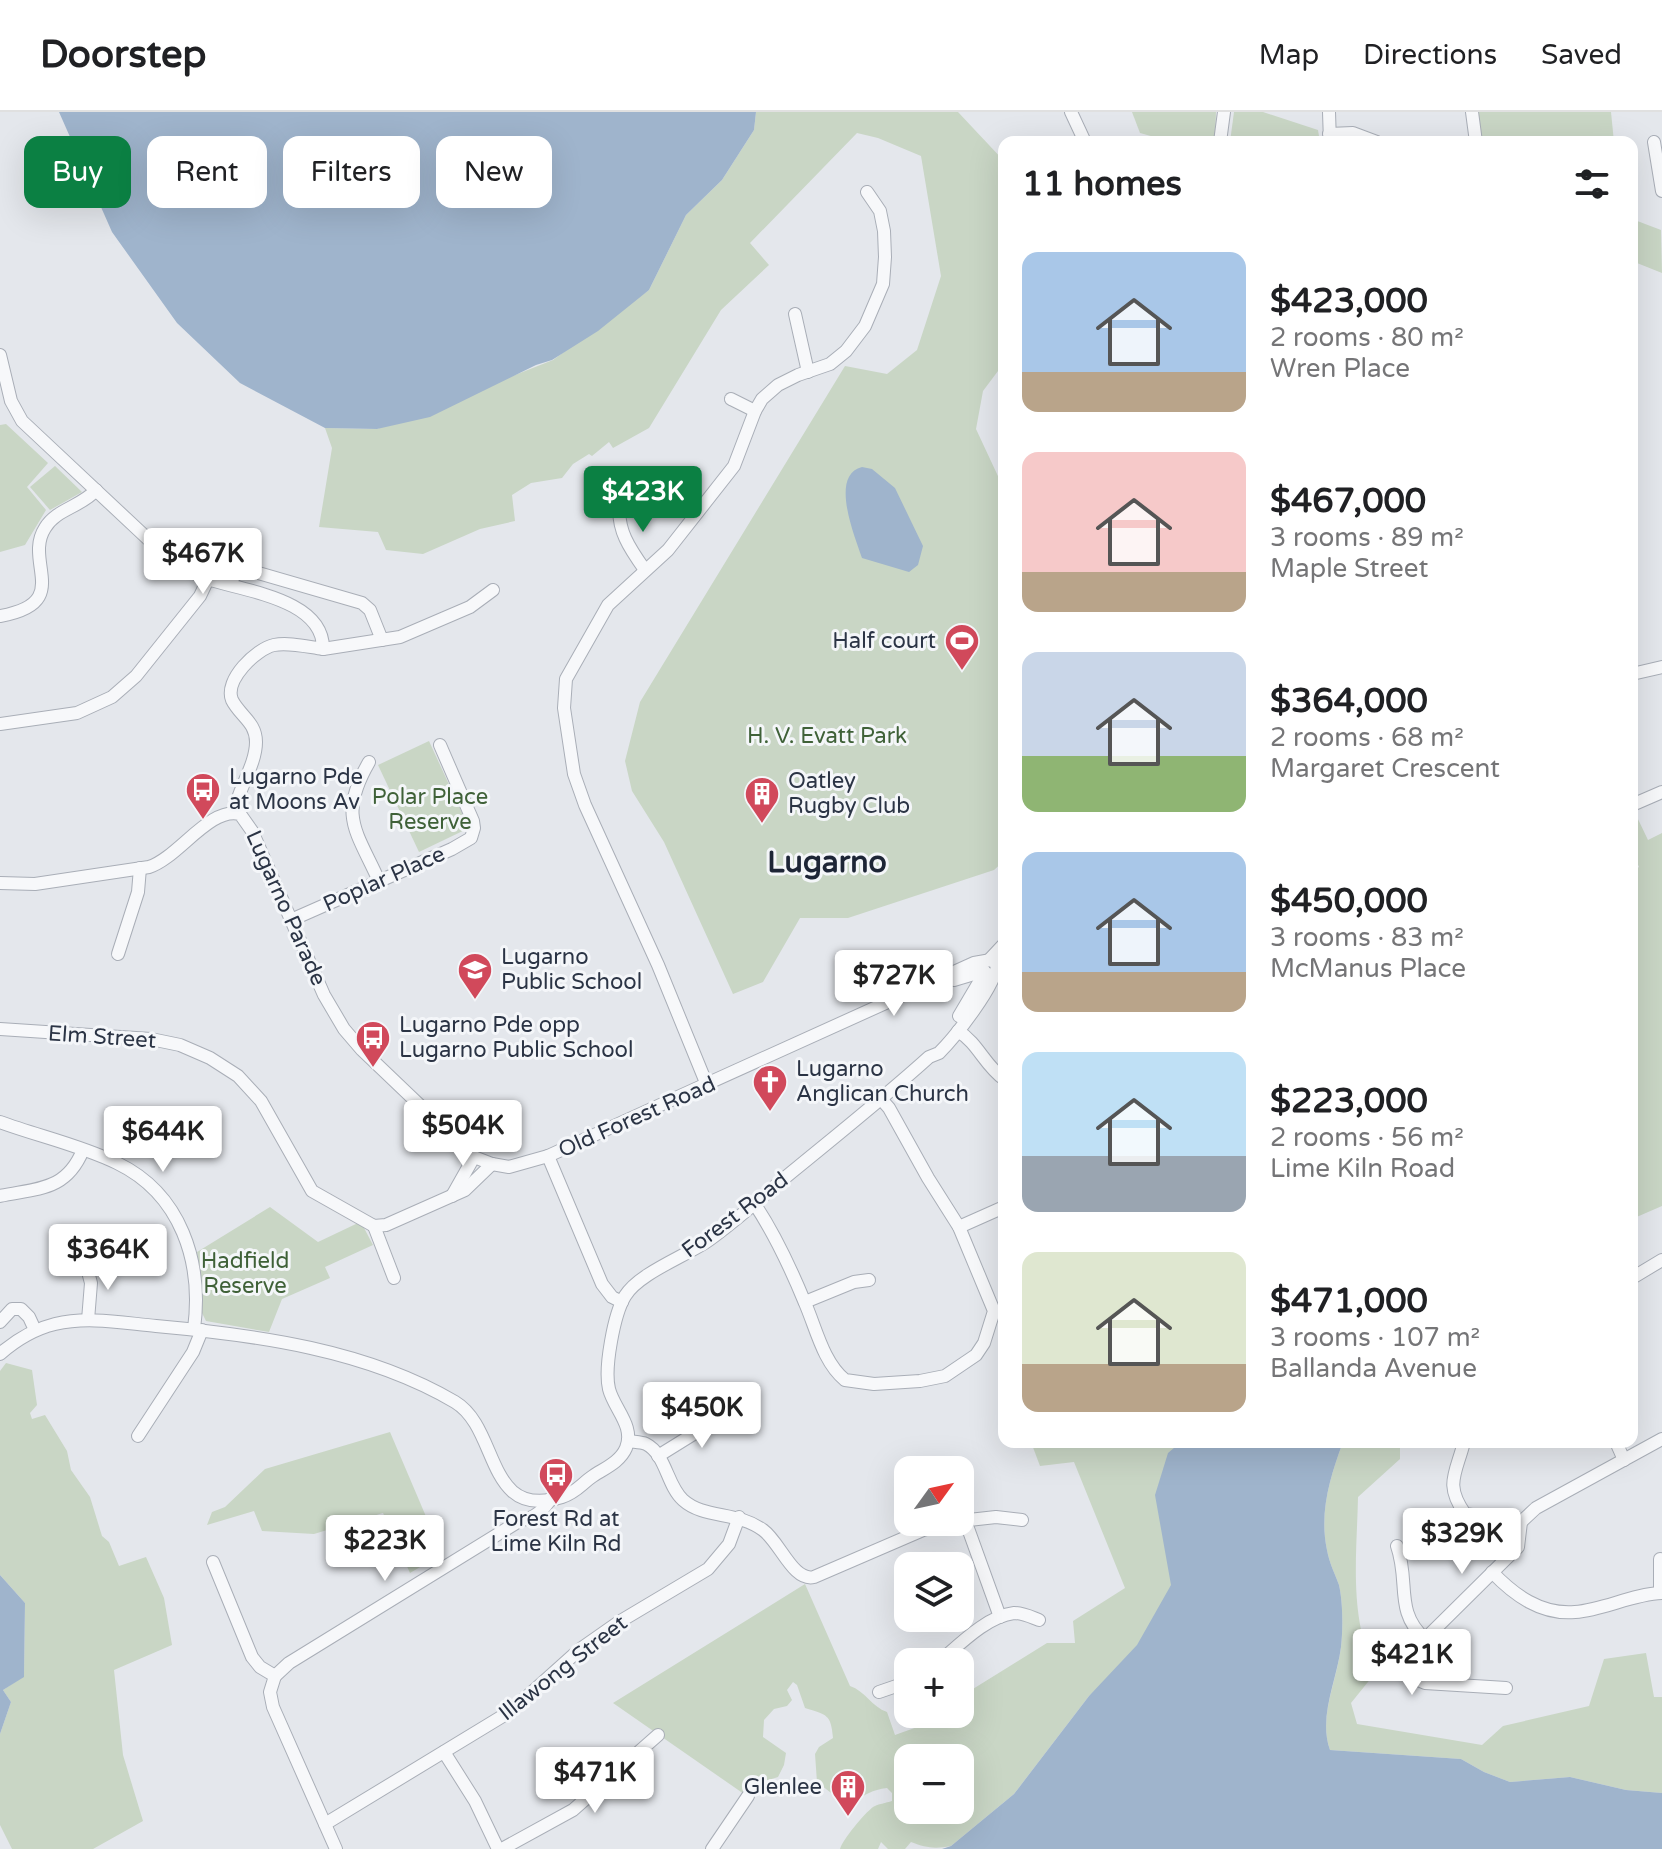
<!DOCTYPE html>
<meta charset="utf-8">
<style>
body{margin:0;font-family:"Varela Round",sans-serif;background:#f6f6f6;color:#202124;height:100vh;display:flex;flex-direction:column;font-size:30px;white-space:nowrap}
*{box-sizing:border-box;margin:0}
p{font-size:26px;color:#757577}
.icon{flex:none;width:44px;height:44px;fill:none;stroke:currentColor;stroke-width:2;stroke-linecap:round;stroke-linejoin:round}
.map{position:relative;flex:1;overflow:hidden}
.drawer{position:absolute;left:998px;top:24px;width:640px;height:1312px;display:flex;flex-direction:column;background:#fff;border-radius:16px;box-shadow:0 8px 32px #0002}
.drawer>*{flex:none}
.banner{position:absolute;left:24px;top:24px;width:760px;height:72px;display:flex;gap:16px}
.needle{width:52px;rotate:57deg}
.tools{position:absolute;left:894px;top:1344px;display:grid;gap:16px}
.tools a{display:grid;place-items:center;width:80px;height:80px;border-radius:16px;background:#fff;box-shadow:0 8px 32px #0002;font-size:40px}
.price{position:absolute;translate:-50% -68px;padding:0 18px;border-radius:8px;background:#fff;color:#222;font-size:26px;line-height:52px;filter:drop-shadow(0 2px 4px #0008)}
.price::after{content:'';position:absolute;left:50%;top:48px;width:24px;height:18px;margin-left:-12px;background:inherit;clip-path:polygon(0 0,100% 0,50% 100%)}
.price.on{background:#0b8043;color:#fff}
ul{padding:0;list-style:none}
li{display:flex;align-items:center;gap:24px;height:200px;padding:0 24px}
li span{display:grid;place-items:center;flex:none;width:224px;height:160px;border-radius:16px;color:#555}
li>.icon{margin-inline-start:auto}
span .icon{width:96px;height:96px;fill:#fffc;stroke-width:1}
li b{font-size:34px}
h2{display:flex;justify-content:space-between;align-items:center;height:96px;padding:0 24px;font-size:34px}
.tag{padding:0 28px;border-radius:16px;background:#fff;box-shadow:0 8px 32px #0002;font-size:28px;line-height:72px}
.tag.on{background:#0b8043;color:#fff}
header{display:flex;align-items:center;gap:48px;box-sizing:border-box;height:112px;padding:0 40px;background:#fff;border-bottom:2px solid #e0e0e0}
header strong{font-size:38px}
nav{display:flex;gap:44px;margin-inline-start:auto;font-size:28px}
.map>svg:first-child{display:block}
.green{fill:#c9d6c5;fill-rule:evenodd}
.water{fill:#9fb4cc}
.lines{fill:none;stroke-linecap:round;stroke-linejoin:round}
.minor-casing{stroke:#a9aeb7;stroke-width:14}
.minor{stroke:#f7f8fa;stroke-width:12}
.labels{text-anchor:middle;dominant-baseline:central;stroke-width:6;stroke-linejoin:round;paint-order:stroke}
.poi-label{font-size:22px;fill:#2b3445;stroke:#f4f6f9;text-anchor:start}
.park-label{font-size:22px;fill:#3f6138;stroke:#f4f6f9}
.street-label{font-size:22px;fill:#2b3445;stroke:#f4f6f9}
.district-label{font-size:30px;font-weight:bold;fill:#1d2536;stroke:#f4f6f9}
</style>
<header>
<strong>Doorstep</strong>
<nav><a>Map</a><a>Directions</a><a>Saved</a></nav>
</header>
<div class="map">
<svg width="1662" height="1737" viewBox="0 0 1662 1737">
<rect width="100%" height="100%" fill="#e4e7ec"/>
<!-- green -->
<g class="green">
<path d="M 756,0 L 958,0 L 1004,49 L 1004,251 L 983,279 L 976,317 L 1004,377 L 1004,749 L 994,758 L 848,806 L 800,806 L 763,870 L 733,882 L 664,730 L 632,679 L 625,649 L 640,590 L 845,254 L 887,262 L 917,238 L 941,164 L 921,44 L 878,26 L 857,21 L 750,131 L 769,153 L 721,198 L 649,316 L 613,336 L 609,330 L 592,344 L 589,342 L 573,352 L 562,366 L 531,371 L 512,383 L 515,409 L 480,417 L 423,442 L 386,438 L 378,420 L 319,415 L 332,336 L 325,316 L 377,317 L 553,248 L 649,178 L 686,103 L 722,68 L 754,18 Z"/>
<path d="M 1132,0 L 1216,0 L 1215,30 L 1172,30 L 1140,21 Z"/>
<path d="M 1234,0 L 1263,0 L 1318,18 L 1320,30 L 1230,30 Z"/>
<path d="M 1472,0 L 1611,0 L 1614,30 L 1476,30 Z"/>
<path d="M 1632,107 L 1661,118 L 1662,161 L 1632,149 Z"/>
<path d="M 6,312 L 48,351 L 27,375 L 46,398 L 25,433 L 0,440 L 0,313 Z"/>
<path d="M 55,354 L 82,380 L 50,398 L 30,375 Z"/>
<path d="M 429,629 L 469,716 L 419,740 L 378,653 Z"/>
<path d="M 1636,703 L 1648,728 L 1662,721 L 1662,1094 L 1632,1107 L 1632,795 L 1637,793 L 1632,781 L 1632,760 L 1639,755 L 1632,740 L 1632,705 Z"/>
<path d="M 270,1095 L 318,1130 L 358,1111 L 363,1114 L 373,1133 L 325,1155 L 330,1166 L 282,1187 L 269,1220 L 206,1209 L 202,1201 L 197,1140 Z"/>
<path d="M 6,1251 L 32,1258 L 37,1293 L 30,1301 L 32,1307 L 45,1303 L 67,1339 L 71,1358 L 90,1385 L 102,1424 L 109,1430 L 119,1454 L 146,1445 L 164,1486 L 172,1533 L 114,1558 L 123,1643 L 143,1709 L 93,1737 L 12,1737 L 0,1713 L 0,1622 L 11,1590 L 3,1578 L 24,1564 L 25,1491 L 0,1463 L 0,1259 Z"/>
<path d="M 390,1320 L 442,1442 L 410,1461 L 383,1401 L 314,1422 L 262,1419 L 254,1399 L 207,1413 L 212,1400 L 225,1395 L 265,1357 Z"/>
<path d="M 1031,1330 L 1239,1330 L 1184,1496 L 1089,1584 L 1014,1682 L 951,1734 C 935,1737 926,1736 911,1730 L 905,1737 L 888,1737 L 881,1730 L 878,1737 L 840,1737 C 843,1727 864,1702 873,1695 C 878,1692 886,1691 892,1689 L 892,1681 L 887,1676 C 872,1678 865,1682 854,1691 L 835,1684 L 817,1670 L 815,1642 L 819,1635 L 833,1626 C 831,1602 827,1603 805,1596 L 797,1573 L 793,1570 L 787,1578 L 792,1588 L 787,1594 L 774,1597 L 764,1608 L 763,1625 L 786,1641 L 784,1653 L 778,1665 L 753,1673 L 744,1682 L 613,1591 L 805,1472 L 850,1574 C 865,1579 872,1595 887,1600 L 895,1623 L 920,1614 L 936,1602 L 960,1602 L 960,1585 L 1047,1531 L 1075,1531 L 1073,1509 L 1125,1476 L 1074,1350 L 1040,1354 ZM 908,1646 L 960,1646 L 960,1698 L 908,1698 Z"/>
<path d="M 1343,1330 L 1400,1330 L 1400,1347 L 1358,1385 C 1357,1441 1348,1508 1376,1560 L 1351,1591 L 1357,1612 L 1482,1633 L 1503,1614 L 1589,1594 L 1604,1547 L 1646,1541 L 1654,1585 L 1662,1585 L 1662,1681 L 1626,1678 L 1570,1665 L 1510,1670 L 1484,1660 L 1461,1647 L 1330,1638 C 1318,1605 1337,1569 1341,1535 C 1343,1517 1343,1491 1339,1473 C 1335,1462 1329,1450 1327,1438 C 1319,1401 1330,1365 1343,1330 Z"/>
</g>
<!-- water -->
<g class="water">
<path d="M 59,0 L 756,0 L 754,18 L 722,68 L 686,103 L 649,178 L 598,219 L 552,248 L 536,253 L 430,305 L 377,317 L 325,316 L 240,271 L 177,211 L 112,120 Z"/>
<path d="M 862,355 L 872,357 L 895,376 L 923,434 L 918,453 L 909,460 L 862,446 C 855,425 829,363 862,355 Z"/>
<path d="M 1181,1330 L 1343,1330 C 1330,1365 1319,1401 1327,1438 C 1329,1450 1335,1462 1339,1473 C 1343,1491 1343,1517 1341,1535 C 1337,1568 1318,1605 1330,1638 L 1461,1647 L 1484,1660 L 1510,1670 L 1570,1665 L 1626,1678 L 1662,1681 L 1662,1737 L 942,1737 L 951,1734 L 1014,1682 L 1089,1584 L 1137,1533 L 1171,1473 L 1155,1383 L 1168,1341 Z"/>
<path d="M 0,1463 L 25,1491 L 24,1565 L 3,1578 L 11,1590 L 0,1622 Z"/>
</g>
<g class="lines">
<defs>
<g id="minor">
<path d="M 1071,0 L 1085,30"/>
<path d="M 1329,0 L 1330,30"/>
<path d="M 1472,0 L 1476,30"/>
<path d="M 1329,22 L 1353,21 L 1377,30"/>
<path d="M 1220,30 L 1224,0"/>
<path d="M 1654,30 L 1662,79"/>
<path d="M 795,202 L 808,260"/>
<path d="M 0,243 L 11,289 L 22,309 L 165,443 C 179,454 192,461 208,467 C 243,479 324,487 323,537 C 308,535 289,530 274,533 C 256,537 224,568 232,588 C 240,604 256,610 256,630 C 256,653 238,677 234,700"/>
<path d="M 731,287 L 755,299"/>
<path d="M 620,391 C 616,417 630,437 645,458"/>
<path d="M 227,471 L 240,459 L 248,458 L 362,491 L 370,498 L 382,528"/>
<path d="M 0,504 C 74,491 23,450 45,416 C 56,397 81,395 96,378"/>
<path d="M 323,537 L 400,525 L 470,495 L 493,478"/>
<path d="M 1632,562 L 1662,555"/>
<path d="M 0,612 L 77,601 L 112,585 L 136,564 L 200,484 L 208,467"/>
<path d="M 369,650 C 338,704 356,718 379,769"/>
<path d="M 1632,693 L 1662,680"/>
<path d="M 0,771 L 35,772 L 149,755 C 178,746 210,694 240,702 L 252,719 L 324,883 L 344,917 L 362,938 L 474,1045 L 492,1052 L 509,1055 L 548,1044 C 690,980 832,914 974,851 L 991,848 L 997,852"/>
<path d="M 291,808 L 452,737 L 471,726 L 474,716 L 473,709 L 440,633"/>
<path d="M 118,842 L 138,780 L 140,756"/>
<path d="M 989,848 L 1004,832"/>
<path d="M 954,868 L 984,859"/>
<path d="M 959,904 L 985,860"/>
<path d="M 0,917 L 151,927 L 180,933 L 210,946 L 238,964 L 261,989 L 312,1079 L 374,1114 L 386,1113 L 465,1078 L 492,1052"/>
<path d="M 958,919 C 978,931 985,954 1004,967"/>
<path d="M 707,973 L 658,853 L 585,693 L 574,662 L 564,596 L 566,567 L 608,493 L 668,438 L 734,354 L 755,299 L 762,287 L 778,273 L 798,263 L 830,252 L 846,239 L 865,214 L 883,172 L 885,145 L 884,119 L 880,99 L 867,80"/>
<path d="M 0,1010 C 38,1024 80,1033 117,1051 C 181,1082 203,1150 194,1217"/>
<path d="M 548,1044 L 602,1172 L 612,1185 L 622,1190"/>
<path d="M 0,1084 C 38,1076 66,1079 83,1038"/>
<path d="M 452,1084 L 474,1045"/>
<path d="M 754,1091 C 775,1122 791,1157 805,1191 C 816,1216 823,1250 845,1268 L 874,1272 L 920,1269 L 945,1264 L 976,1243 L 984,1231 L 994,1199 L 959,1115 L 928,1066 L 889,996 L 881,987"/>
<path d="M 374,1114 L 394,1166"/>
<path d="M 959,1115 L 1004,1095"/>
<path d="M 87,1156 L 91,1171 L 88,1208"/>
<path d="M 1632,1166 L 1662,1148"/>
<path d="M 805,1190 L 854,1170 L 869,1168"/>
<path d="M 0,1210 L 12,1197 L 21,1197 L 29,1205 L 35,1218"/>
<path d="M 0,1242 C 16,1228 34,1217 55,1212 C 88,1204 123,1211 156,1214 C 257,1223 367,1238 455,1290 C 500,1317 485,1409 562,1385 C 577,1380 581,1372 593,1364 C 605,1356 620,1350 626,1336 C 635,1314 614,1297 609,1277 C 604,1256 614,1202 625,1184 C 639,1161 686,1144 709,1128 C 740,1106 768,1079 798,1055 C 842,1019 887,983 929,945 L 939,941 C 955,925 997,872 997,852"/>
<path d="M 138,1324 L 193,1240 L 202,1218"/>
<path d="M 628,1329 C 633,1330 641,1330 646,1332 C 666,1342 667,1374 683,1388 C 704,1407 737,1399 763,1418 C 780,1430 793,1470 814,1465 L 923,1418 L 955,1410"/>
<path d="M 1464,1330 C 1456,1362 1444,1372 1465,1402 L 1521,1410"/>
<path d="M 1616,1330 L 1624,1348"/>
<path d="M 658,1344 L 708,1313 L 735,1306"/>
<path d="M 965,1408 L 1000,1505"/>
<path d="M 960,1409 L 996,1405 L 1022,1408"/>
<path d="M 1521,1410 L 1536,1396 L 1662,1327"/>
<path d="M 1397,1434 C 1410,1471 1394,1499 1425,1527 L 1518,1435 L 1521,1410"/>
<path d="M 1660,1447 L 1660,1481"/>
<path d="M 213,1450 L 252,1545 L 260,1555 L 275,1564 L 270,1580 L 273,1595 L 336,1737"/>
<path d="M 1492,1460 C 1514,1483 1541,1503 1575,1500 C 1604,1498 1632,1482 1662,1481"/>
<path d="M 1419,1522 L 1403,1542 C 1405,1558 1409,1565 1425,1571 L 1506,1576"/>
<path d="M 939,1550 C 959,1533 987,1504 1014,1501 C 1023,1501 1031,1505 1039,1508"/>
<path d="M 275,1564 L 289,1551 L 521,1408 C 534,1407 545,1397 551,1386"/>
<path d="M 879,1580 L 908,1570"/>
<path d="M 444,1640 L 475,1689 L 498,1737"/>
<path d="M 325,1712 L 511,1599 L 579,1538 L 619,1510 L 708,1457 L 729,1432 L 739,1405"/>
<path d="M 502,1737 L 573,1698 L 658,1623"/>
<path d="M 712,1737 L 748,1684"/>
</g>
</defs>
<!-- minor casing -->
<use href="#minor" class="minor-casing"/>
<!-- minor -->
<use href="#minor" class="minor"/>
</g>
<!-- icons -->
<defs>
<symbol id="stadium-pin" viewBox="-11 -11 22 30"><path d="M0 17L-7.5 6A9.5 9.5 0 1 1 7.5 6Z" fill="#d1495b" stroke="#f4f6f9"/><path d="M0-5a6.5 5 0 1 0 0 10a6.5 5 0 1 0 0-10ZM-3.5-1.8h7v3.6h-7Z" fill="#fff"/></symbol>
<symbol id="bus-pin" viewBox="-11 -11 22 30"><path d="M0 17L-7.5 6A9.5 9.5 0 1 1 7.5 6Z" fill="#d1495b" stroke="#f4f6f9"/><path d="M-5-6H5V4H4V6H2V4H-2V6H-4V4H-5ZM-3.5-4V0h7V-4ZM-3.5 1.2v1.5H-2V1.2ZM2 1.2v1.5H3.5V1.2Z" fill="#fff"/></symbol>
<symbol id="building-pin" viewBox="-11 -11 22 30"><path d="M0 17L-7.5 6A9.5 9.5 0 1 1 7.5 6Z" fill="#d1495b" stroke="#f4f6f9"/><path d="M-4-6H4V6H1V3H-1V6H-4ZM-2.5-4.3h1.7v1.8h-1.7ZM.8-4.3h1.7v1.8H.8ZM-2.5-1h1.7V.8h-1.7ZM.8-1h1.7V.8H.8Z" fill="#fff"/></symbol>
<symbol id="school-pin" viewBox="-11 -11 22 30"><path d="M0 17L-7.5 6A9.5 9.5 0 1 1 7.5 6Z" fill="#d1495b" stroke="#f4f6f9"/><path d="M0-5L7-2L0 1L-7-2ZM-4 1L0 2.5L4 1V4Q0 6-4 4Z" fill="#fff"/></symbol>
<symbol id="church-pin" viewBox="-11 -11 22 30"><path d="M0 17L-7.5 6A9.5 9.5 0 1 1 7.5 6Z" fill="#d1495b" stroke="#f4f6f9"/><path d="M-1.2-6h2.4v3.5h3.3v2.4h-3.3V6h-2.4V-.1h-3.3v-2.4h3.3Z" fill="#fff"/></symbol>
</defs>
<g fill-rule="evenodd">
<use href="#stadium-pin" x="942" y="509" width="40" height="54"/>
<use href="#bus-pin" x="183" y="658" width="40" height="54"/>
<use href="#building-pin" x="742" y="662" width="40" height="54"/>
<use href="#school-pin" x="455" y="838" width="40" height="54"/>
<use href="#bus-pin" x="353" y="906" width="40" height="54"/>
<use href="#church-pin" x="750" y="950" width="40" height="54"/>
<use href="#bus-pin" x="536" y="1343" width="40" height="54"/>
<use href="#building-pin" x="828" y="1655" width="40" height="54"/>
</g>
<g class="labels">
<!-- poi labels -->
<g class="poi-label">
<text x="936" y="529" text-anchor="end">Half court</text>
<text x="229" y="665">Lugarno Pde<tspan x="229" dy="25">at Moons Av</tspan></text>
<text x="788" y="669">Oatley<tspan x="788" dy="25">Rugby Club</tspan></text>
<text x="501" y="845">Lugarno<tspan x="501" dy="25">Public School</tspan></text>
<text x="399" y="913">Lugarno Pde opp<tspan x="399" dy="25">Lugarno Public School</tspan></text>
<text x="796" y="957">Lugarno<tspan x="796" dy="25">Anglican Church</tspan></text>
<text x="556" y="1407" text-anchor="middle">Forest Rd at<tspan x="556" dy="25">Lime Kiln Rd</tspan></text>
<text x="822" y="1675" text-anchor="end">Glenlee</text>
</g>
<!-- park labels -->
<g class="park-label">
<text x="827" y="624">H. V. Evatt Park</text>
<text x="430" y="685">Polar Place<tspan x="430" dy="25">Reserve</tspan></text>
<text x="245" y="1149">Hadfield<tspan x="245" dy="25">Reserve</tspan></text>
</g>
<!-- street labels -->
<g class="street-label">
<text transform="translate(384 767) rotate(-24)">Poplar Place</text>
<text transform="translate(286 796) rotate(66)">Lugarno Parade</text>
<text transform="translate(102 925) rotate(4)">Elm Street</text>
<text transform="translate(637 1005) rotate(-24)">Old Forest Road</text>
<text transform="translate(735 1103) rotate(-37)">Forest Road</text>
<text transform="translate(563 1556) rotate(-38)">Illawong Street</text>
</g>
<!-- district labels -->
<g class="district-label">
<text x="827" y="750">Lugarno</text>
</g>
</g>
</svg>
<div class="tools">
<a><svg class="needle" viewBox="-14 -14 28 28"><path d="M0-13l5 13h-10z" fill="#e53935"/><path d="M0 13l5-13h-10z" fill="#757577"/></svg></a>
<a><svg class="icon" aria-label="layers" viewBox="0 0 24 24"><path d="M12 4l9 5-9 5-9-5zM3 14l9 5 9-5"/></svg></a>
<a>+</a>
<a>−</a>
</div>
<b class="price on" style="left:643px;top:422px">$423K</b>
<b class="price" style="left:203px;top:484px">$467K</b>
<b class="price" style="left:894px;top:906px">$727K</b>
<b class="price" style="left:463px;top:1056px">$504K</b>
<b class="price" style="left:163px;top:1062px">$644K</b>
<b class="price" style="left:108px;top:1180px">$364K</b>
<b class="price" style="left:702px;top:1338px">$450K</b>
<b class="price" style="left:1462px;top:1464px">$329K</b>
<b class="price" style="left:385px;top:1471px">$223K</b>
<b class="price" style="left:1412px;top:1585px">$421K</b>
<b class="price" style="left:595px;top:1703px">$471K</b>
<div class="banner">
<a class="tag on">Buy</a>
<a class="tag">Rent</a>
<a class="tag">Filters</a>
<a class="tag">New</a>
</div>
<section class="drawer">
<h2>11 homes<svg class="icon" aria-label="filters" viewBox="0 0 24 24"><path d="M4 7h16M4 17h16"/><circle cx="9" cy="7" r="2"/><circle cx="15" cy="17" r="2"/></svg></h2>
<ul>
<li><span style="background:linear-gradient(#a9c7e8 75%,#b9a48a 0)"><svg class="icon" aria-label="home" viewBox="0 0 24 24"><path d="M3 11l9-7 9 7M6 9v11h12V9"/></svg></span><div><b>$423,000</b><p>2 rooms · 80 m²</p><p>Wren Place</p></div></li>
<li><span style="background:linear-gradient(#f6c9c9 75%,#b9a48a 0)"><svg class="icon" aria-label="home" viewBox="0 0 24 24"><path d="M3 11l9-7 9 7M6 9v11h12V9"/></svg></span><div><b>$467,000</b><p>3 rooms · 89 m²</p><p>Maple Street</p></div></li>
<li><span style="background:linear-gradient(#c9d6e8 65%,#8fb573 0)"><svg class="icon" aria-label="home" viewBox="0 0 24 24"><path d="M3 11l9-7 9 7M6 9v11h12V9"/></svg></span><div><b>$364,000</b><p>2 rooms · 68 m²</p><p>Margaret Crescent</p></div></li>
<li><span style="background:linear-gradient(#a9c7e8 75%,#b9a48a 0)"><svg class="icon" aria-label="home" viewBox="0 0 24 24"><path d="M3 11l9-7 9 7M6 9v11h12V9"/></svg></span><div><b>$450,000</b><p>3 rooms · 83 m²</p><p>McManus Place</p></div></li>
<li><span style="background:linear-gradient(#bfe0f5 65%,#9aa5b1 0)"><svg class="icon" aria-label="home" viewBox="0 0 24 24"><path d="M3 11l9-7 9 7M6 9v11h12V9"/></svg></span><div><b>$223,000</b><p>2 rooms · 56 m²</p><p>Lime Kiln Road</p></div></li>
<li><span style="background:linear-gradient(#dfe7d0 70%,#b9a48a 0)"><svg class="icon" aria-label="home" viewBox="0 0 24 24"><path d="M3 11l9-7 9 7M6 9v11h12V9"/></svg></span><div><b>$471,000</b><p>3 rooms · 107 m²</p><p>Ballanda Avenue</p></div></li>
</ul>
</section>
</div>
